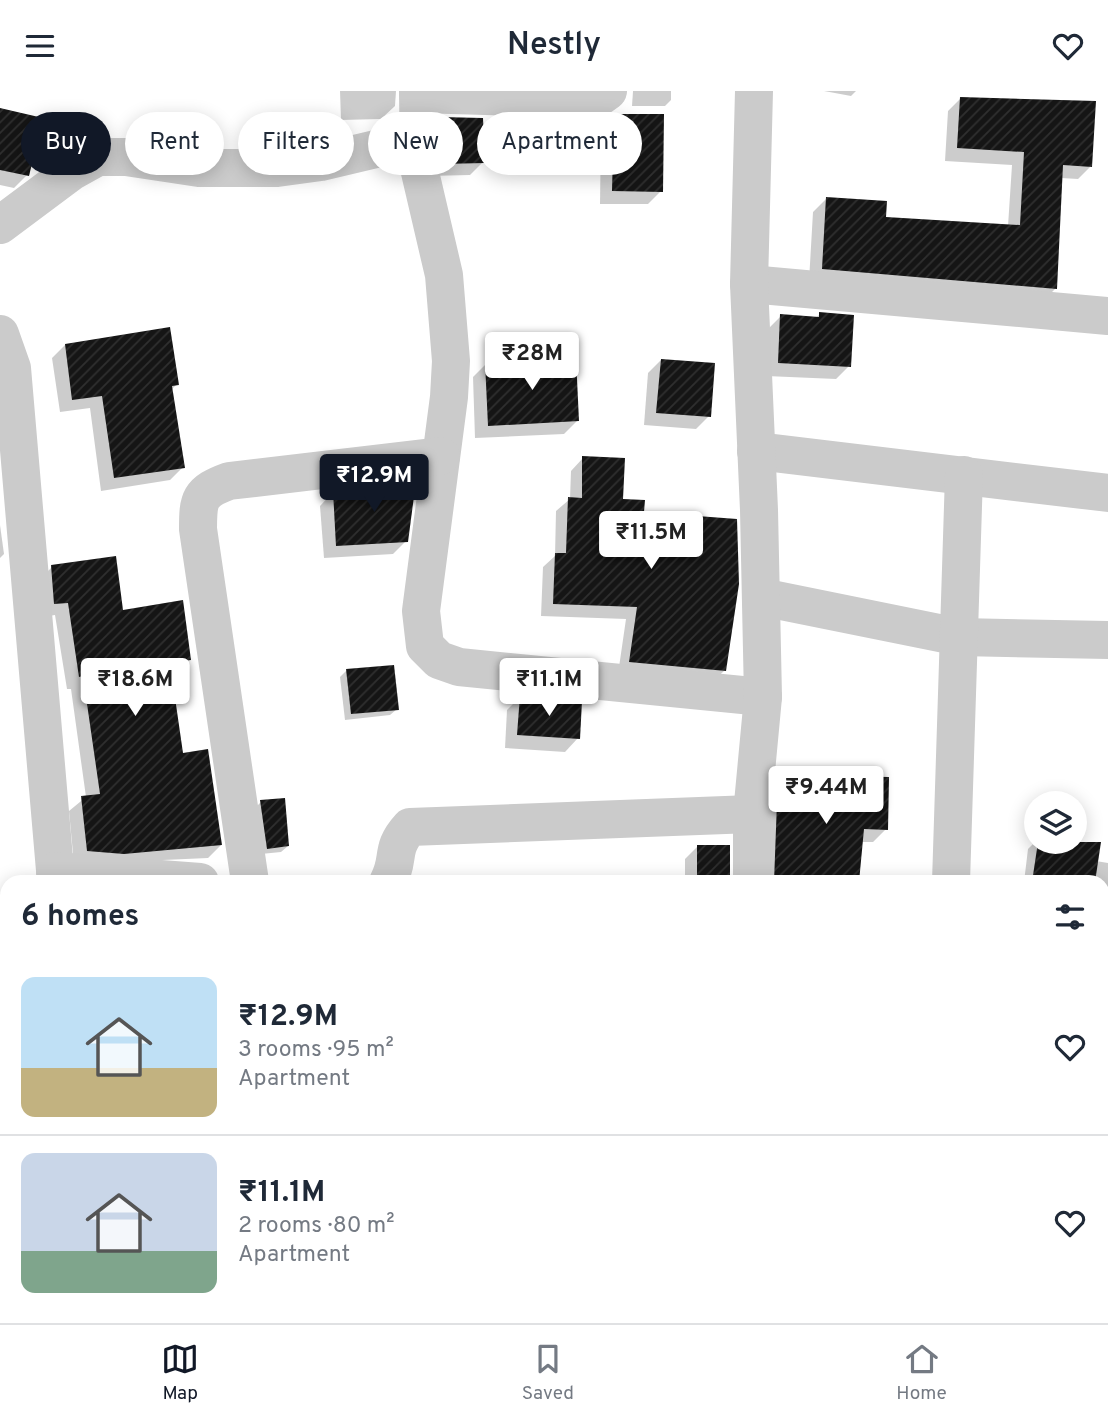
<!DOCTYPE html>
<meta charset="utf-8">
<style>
body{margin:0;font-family:Overpass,sans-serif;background:#f2f2f3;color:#1f2937;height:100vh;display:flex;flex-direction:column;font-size:26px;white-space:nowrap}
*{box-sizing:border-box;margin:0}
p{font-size:23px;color:#747a83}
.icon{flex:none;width:38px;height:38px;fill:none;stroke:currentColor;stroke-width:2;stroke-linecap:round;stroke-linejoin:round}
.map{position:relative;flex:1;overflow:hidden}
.panel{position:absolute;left:0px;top:784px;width:1110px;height:448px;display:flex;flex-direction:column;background:#fff;border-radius:21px 21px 0 0;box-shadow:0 4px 18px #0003}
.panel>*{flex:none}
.guide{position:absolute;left:21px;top:21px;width:700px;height:63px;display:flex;gap:14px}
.buttons{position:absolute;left:1024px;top:700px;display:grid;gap:14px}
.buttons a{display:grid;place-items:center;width:63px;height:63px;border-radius:50%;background:#fff;box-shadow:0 4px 18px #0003;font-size:35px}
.price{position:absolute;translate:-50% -60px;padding:0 16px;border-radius:7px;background:#fff;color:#222;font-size:23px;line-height:46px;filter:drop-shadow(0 2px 4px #0008)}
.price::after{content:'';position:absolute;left:50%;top:42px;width:21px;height:16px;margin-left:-10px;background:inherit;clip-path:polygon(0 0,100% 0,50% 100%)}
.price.current{background:#111827;color:#fff}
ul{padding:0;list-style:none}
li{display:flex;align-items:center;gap:21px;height:175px;padding:0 21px}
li+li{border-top:2px solid #e0e1e3}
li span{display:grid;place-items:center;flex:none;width:196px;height:140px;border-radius:14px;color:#555}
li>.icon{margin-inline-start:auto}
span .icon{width:84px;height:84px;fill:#fffc;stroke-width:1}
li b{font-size:30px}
h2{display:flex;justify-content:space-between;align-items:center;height:84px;padding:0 21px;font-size:30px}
.pill{padding:0 24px;border-radius:32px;background:#fff;box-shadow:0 4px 18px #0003;font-size:24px;line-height:63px}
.pill.current{background:#111827;color:#fff}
header{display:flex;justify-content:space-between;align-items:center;height:91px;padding:0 21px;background:#fff;font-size:32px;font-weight:600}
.dock{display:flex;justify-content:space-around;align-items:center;height:98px;border-top:2px solid #e0e1e3;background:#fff;font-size:19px;color:#747a83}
.dock a{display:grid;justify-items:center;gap:4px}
.dock .current{color:#111827}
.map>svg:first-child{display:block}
.shadow{fill:#0003}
.building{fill:url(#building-hatch)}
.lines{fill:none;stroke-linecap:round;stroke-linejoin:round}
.minor{stroke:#cbcbcb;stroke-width:38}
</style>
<header><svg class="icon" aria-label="menu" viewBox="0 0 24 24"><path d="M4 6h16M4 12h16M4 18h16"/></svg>Nestly<svg class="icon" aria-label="heart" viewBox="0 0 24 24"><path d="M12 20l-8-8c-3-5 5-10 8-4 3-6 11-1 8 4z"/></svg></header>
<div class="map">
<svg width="1108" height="1232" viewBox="0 0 1108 1232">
<defs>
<pattern id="building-hatch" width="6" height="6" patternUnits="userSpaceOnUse" patternTransform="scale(1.75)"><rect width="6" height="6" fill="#151515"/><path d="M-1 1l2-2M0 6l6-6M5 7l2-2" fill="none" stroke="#2f2f2f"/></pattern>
</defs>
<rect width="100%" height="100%" fill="#fff"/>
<!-- shadow -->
<g class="shadow">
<path d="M 340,0 L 396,0 L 395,15 L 381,28 L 341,29 Z"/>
<path d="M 633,0 L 671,0 L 671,9 L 665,15 L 632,15 Z"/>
<path d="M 824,0 L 856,0 L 851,5 Z"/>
<path d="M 961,7 L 1091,75 L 1078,88 L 1061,87 L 1055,198 L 1042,211 L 809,190 L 813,121 L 826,108 L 884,127 L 1008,135 L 1012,74 L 945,70 L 948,20 Z"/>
<path d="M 0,19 L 27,84 L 14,97 L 0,94 Z"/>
<path d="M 614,25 L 662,25 L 661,100 L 648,113 L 600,113 L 601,38 Z"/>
<path d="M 441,27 L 483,71 L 470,84 L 428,85 L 428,40 Z"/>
<path d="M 820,223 L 849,275 L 836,288 L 766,285 L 768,238 L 781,225 L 816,227 Z"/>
<path d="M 65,254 L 177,293 L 171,299 L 183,376 L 170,389 L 101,400 L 90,317 L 60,321 L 52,267 Z"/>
<path d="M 661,269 L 709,325 L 696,338 L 644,334 L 648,282 Z"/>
<path d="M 486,273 L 577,330 L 564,343 L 475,347 L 473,286 Z"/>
<path d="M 583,367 L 622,410 L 643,423 L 724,580 L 711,592 L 618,583 L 626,528 L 541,525 L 543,476 L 555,465 L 556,420 L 570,408 L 571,380 Z"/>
<path d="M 333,401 L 406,450 L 393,463 L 324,467 L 320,415 Z"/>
<path d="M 0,434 L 4,463 L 0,467 Z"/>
<path d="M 52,476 L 189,568 L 176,581 L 170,582 L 181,664 L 221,754 L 208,767 L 74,773 L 69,720 L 86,706 L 71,598 L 67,598 L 55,524 L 42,526 L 39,489 Z"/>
<path d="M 346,580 L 397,618 L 390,624 L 345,629 L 340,586 Z"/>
<path d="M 520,606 L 578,647 L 565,661 L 505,657 L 507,619 Z"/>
<path d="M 778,686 L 886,738 L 873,751 L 862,751 L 858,791 L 762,791 L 766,699 Z"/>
<path d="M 261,711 L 288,755 L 281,761 L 261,763 L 255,717 Z"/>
<path d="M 1036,750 L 1098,755 L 1096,770 L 1108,772 L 1108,835 L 1102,834 L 1102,791 L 1024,791 L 1028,758 Z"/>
<path d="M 698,755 L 728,756 L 730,791 L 685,791 L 685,768 Z"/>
<path d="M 538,785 L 539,791 L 461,791 L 465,787 Z"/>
<path d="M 0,1065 L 2,1079 L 7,1079 L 7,1139 L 0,1140 Z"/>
<path d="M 464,1225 L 550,1225 L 549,1232 L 463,1232 Z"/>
<path d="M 757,1225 L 848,1225 L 849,1232 L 758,1232 Z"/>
<rect x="889" y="1225" width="201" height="7"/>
</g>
<!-- building -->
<g class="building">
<path d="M 960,6 L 1096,10 L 1092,76 L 1063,74 L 1057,198 L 822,178 L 826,106 L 887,110 L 886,126 L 1020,134 L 1024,61 L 957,57 Z"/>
<path d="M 0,17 L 43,27 L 29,85 L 0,79 Z"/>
<path d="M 614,23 L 664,23 L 663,101 L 612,100 Z"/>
<path d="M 440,26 L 483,27 L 485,72 L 441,73 Z"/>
<path d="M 819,221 L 854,224 L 851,276 L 778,272 L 780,223 L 819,226 Z"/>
<path d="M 170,236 L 179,294 L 172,295 L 185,377 L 114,387 L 102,305 L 72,309 L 65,253 Z"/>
<path d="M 576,267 L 579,330 L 488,335 L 485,271 Z"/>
<path d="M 661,268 L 715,272 L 711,326 L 656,322 Z"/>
<path d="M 582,365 L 625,367 L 623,408 L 645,409 L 644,421 L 737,428 L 739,493 L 726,580 L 629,571 L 637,516 L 553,513 L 555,462 L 566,462 L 568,406 L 582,407 Z"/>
<path d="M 416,390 L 408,451 L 336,455 L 333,400 Z"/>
<path d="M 116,465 L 123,519 L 183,509 L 191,569 L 170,572 L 183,662 L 208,658 L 222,754 L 124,763 L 87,760 L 81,705 L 100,703 L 83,585 L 79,586 L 68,512 L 54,513 L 51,474 Z"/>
<path d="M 394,574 L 399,619 L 351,623 L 346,578 Z"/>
<path d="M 520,604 L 582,610 L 580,648 L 517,644 Z"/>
<path d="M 778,684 L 889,686 L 888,739 L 864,738 L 859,791 L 774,791 Z"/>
<path d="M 285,707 L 289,755 L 267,758 L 260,709 Z"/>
<path d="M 1038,751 L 1101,751 L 1095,791 L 1032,791 Z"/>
<rect x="697" y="754" width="33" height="37"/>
</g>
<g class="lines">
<!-- minor -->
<g class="minor">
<path d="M 418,0 L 419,77 L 444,184 L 451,270 L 449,306 L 421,520 L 425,555 L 439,569 L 459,576 L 763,606"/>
<path d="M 418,3 L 579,8 L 601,5 L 608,0"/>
<path d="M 0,134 L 71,81 L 98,66 L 126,66 L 199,77 L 277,77 L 321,71 L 418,48"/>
<path d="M 749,193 L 1108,225"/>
<path d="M 0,243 L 12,277 L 56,791"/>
<path d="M 756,360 L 1108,402"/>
<path d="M 762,506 L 959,546 L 1108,549"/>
<path d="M 55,780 L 200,791"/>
<path d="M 250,791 L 198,438 C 198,408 199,401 229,390 L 441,365"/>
<path d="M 388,791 C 401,767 389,759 410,736 L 752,723"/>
<path d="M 752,791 L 752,723 L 763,606 L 759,419 L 749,193 L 754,0"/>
<path d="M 951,791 L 964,384"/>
<path d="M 0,1009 L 7,1009"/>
<path d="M 1102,1028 L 1108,1027"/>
<path d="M 415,1225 L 415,1232"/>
<path d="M 749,1232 L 750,1225"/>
</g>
</g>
</svg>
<div class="buttons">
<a><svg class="icon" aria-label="layers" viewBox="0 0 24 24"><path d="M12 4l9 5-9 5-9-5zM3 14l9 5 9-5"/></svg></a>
</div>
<b class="price" style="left:532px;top:301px">₹28M</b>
<b class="price current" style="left:374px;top:423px">₹12.9M</b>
<b class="price" style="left:651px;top:480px">₹11.5M</b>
<b class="price" style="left:135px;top:627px">₹18.6M</b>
<b class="price" style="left:549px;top:627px">₹11.1M</b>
<b class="price" style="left:826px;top:735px">₹9.44M</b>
<div class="guide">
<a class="pill current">Buy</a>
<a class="pill">Rent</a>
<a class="pill">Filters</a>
<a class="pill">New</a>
<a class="pill">Apartment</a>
</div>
<section class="panel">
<h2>6 homes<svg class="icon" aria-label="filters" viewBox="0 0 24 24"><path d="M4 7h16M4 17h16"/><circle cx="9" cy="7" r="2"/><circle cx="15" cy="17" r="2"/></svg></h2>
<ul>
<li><span style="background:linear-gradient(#bfe0f5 65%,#c2b280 0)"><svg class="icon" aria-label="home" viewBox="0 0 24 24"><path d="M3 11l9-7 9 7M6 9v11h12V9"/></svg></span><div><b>₹12.9M</b><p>3 rooms · 95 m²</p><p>Apartment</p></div><svg class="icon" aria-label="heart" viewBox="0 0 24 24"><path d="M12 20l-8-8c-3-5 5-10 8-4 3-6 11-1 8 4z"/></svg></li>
<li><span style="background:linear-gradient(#c9d6e8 70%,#7fa58c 0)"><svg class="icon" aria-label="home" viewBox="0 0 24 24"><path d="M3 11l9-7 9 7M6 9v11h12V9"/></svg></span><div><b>₹11.1M</b><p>2 rooms · 80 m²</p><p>Apartment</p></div><svg class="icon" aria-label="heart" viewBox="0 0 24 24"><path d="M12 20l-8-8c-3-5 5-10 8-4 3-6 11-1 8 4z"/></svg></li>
</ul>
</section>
</div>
<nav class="dock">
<a class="current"><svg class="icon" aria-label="map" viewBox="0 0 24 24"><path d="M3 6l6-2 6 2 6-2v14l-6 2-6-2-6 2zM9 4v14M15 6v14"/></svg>Map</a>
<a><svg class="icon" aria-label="saved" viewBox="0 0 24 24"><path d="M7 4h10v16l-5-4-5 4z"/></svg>Saved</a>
<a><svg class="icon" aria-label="home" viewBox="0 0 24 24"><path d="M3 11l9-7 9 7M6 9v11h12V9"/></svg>Home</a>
</nav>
